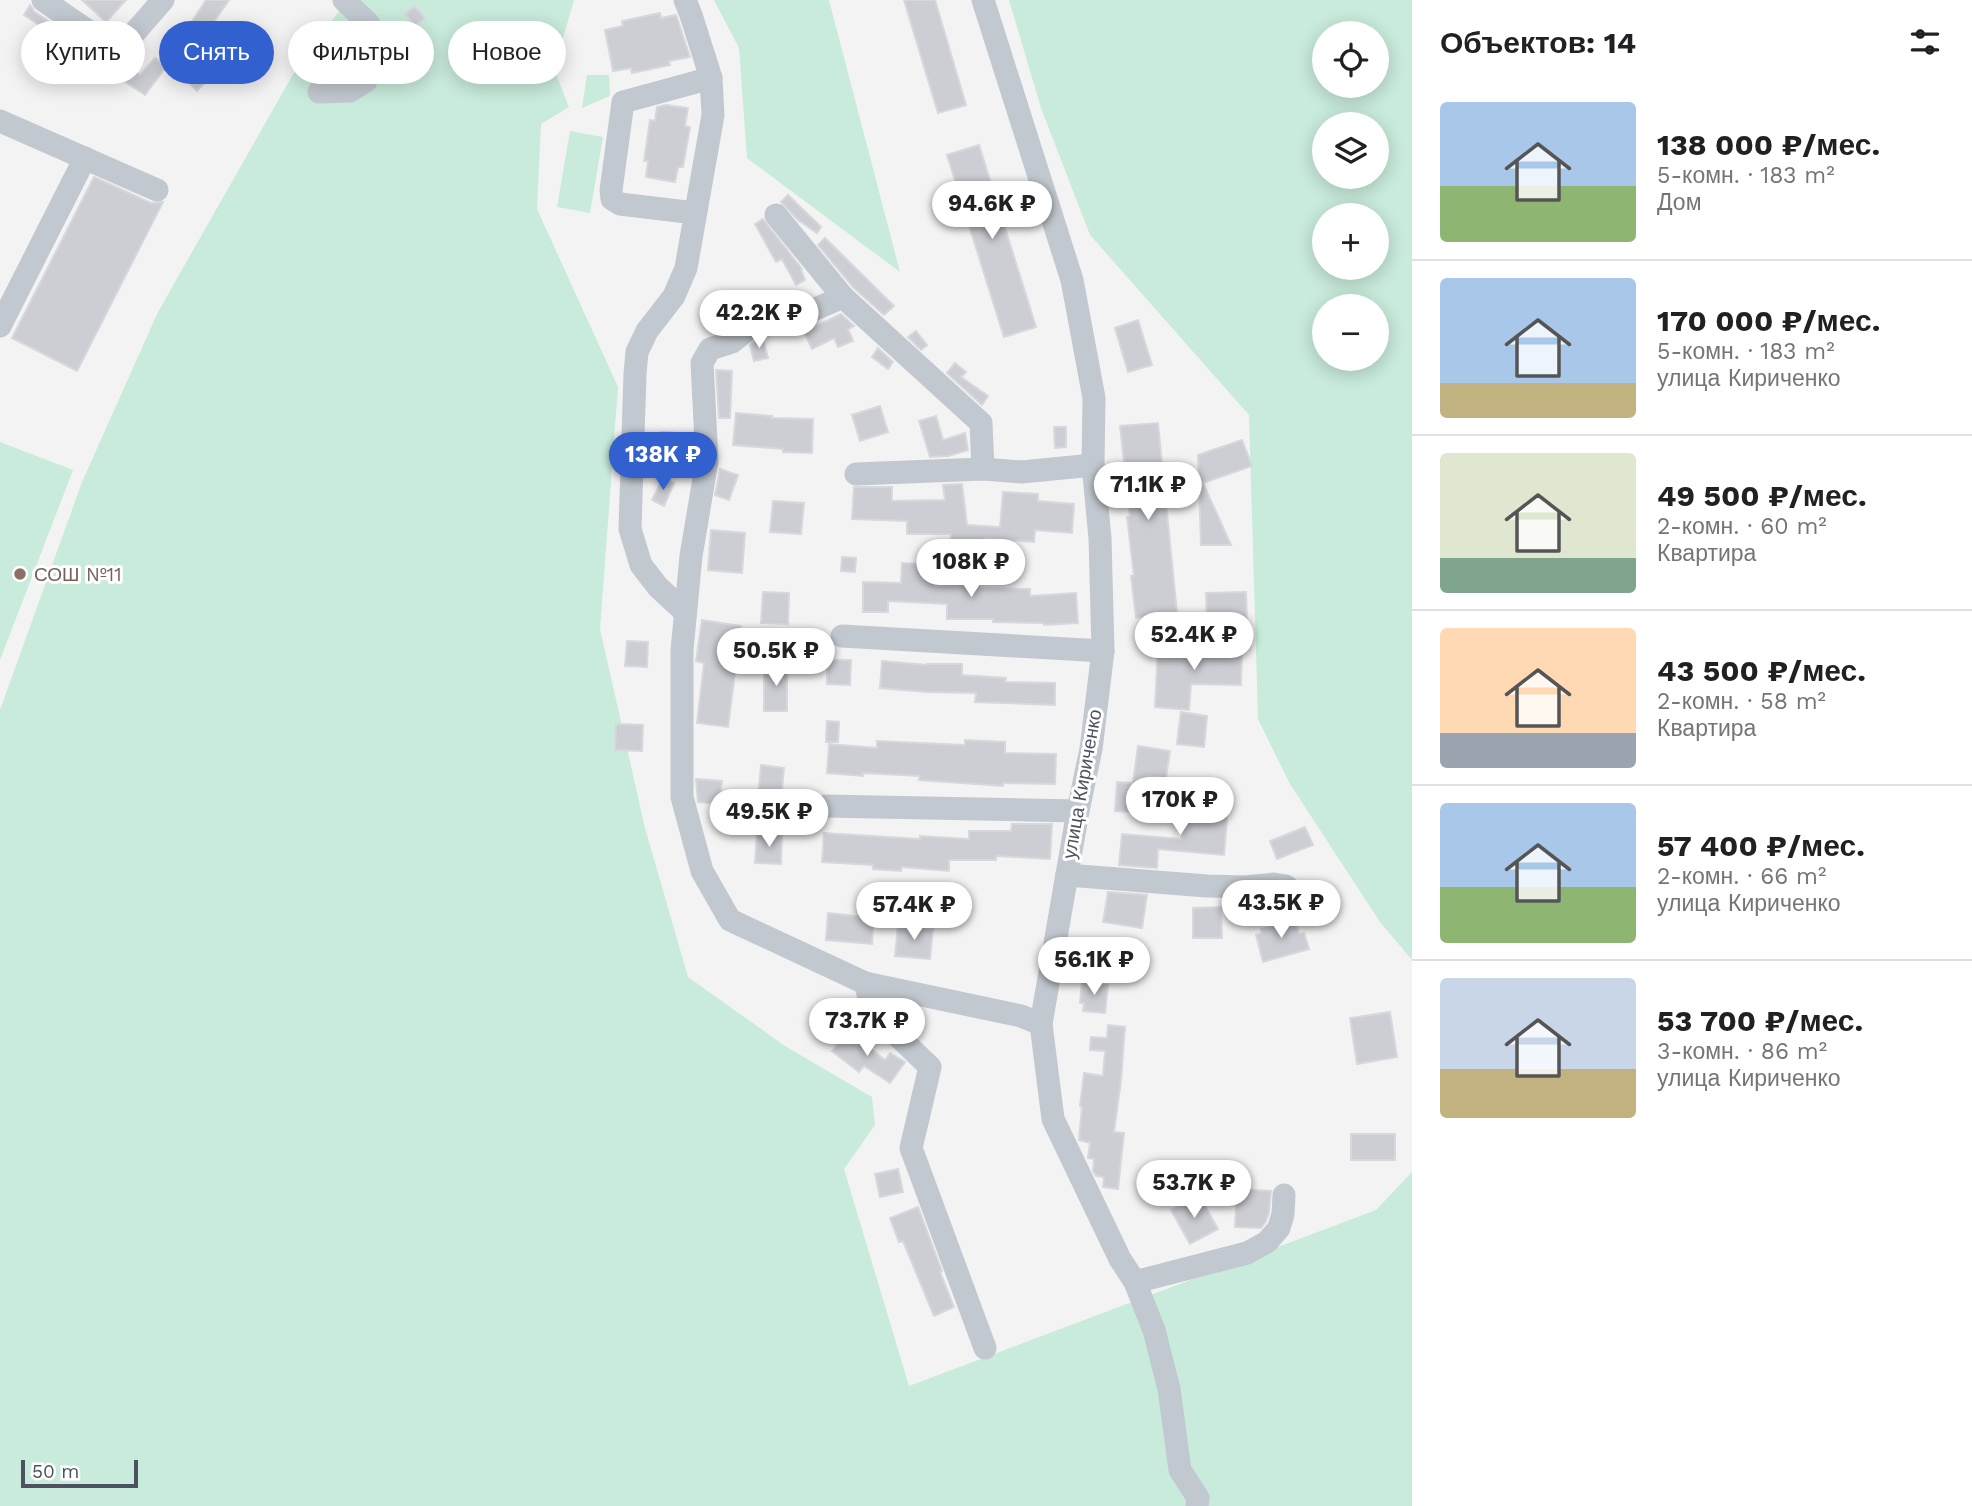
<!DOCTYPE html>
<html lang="ru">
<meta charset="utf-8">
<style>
body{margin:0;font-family:"Work Sans",sans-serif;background:#f6f6f6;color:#202124;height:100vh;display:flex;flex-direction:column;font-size:26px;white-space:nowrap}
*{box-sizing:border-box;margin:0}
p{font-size:23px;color:#757577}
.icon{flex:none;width:38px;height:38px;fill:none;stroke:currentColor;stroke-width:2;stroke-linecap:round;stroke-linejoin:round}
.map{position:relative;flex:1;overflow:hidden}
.sheet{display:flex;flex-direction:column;background:#fff;width:560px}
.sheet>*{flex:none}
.hud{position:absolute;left:21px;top:21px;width:665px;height:63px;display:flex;gap:14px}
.tools{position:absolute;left:1312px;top:21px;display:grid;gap:14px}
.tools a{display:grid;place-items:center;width:77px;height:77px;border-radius:50%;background:#fff;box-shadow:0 4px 18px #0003;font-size:35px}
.scale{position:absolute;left:21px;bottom:18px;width:117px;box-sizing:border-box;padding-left:7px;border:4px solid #4c535e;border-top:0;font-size:19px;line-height:24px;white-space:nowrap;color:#4c535e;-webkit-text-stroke:5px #fff;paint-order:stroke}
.price{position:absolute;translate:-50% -60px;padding:0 16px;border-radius:24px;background:#fff;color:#222;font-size:23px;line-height:46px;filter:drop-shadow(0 2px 4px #0008)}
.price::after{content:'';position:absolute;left:50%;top:42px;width:21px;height:16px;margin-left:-10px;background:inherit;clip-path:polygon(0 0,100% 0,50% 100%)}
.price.current{background:#3260cf;color:#fff}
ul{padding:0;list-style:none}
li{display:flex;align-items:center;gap:21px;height:175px;padding:0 28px}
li+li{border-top:2px solid #e0e0e0}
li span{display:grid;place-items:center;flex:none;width:196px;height:140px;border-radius:7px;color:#555}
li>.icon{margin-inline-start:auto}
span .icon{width:84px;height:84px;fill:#fffc;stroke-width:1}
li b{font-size:30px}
h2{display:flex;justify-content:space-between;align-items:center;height:84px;padding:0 28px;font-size:30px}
.pill{padding:0 24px;border-radius:32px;background:#fff;box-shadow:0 4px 18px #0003;font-size:24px;line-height:63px}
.pill.current{background:#3260cf;color:#fff}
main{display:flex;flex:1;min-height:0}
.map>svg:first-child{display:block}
.green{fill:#c8ebdb;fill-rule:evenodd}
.building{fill:#cdced4;stroke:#d7d8dd;stroke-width:2}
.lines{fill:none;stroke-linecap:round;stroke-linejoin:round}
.minor{stroke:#c2c8cf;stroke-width:23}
.education-dot{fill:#8d6e63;stroke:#fff;stroke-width:2.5}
.labels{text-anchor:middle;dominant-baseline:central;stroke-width:6;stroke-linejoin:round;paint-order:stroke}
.education-label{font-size:19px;fill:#785e54;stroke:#fff;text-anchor:start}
.street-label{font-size:19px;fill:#4c535e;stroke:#fff}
</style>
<main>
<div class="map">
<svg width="1412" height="1506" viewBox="0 0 1412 1506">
<rect width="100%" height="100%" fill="#f4f3f3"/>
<!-- green -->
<g class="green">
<path d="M 347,0 L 574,0 L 554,69 L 569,107 L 541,124 L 537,209 L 618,387 L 600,629 L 645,828 L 688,977 L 785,1046 L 872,1097 L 875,1125 L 844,1169 L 909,1386 L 1376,1210 L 1412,1172 L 1412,1506 L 0,1506 L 0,710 L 82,482 L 158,312 L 292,76 Z"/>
<path d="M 714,0 L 829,0 L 900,272 L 747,158 L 739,48 Z"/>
<path d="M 1009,0 L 1412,0 L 1412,960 L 1380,922 L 1290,784 L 1258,719 L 1249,415 L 1090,235 L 1041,108 ZM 1325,33 L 1377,33 L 1377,86 L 1325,86 ZM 1325,124 L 1377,124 L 1377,177 L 1325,177 ZM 1325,215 L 1377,215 L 1377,268 L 1325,268 ZM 1325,306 L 1377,306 L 1377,359 L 1325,359 Z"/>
<path d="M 587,75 L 609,75 L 610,96 L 582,108 Z"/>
<path d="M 570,131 L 603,137 L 590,213 L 557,207 Z"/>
<path d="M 0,442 L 73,470 L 0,660 Z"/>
</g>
<!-- building -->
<g class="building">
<path d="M 82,0 L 126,0 L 106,22 Z"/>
<path d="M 206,0 L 229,0 L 191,55 L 172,54 L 172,35 L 183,35 Z"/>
<path d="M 904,0 L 935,0 L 966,105 L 938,113 Z"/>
<path d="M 30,5 L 35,12 L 83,45 L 112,57 L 140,75 L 155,58 L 166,67 L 145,95 L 24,15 Z"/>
<path d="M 415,6 L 425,18 L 415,26 L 405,14 Z"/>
<path d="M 660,13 L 661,18 L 676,15 L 690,57 L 669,61 L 670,65 L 632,73 L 631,68 L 613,71 L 605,30 L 623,26 L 622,21 Z"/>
<path d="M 197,70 L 208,79 L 197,91 L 187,81 Z"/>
<path d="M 666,105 L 688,108 L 685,126 L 690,127 L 683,167 L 678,167 L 675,182 L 646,177 L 648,161 L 644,161 L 650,120 L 655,121 L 657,107 Z"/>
<path d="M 979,145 L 1036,327 L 1004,337 L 947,155 Z"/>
<path d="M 94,177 L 151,203 L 163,202 L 77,371 L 12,338 Z"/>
<path d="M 788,195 L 821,227 L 817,233 L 798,220 L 781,202 Z"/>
<path d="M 763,219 L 802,269 L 801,270 L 805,280 L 796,285 L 782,259 L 776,262 L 755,224 Z"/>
<path d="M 825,238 L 894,306 L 884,315 L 853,287 L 818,245 Z"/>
<path d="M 841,314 L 854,326 L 848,329 L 853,341 L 838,347 L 834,338 L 812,349 L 804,332 Z"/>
<path d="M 1138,320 L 1152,365 L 1128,372 L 1115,328 Z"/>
<path d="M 916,331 L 927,345 L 921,350 L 908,337 Z"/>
<path d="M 762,336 L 768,358 L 754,361 L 750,345 Z"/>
<path d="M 878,348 L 893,362 L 888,369 L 872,357 Z"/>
<path d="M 955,363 L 966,372 L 961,377 L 988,396 L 982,405 L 947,373 Z"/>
<path d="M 716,370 L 732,371 L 730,418 L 719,418 Z"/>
<path d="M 880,406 L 888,432 L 860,441 L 852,415 Z"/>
<path d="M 736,413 L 772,416 L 772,418 L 813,419 L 812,453 L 783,452 L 783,449 L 733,445 Z"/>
<path d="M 936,416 L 943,440 L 965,433 L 968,450 L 948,456 L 930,457 L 919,421 Z"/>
<path d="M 1158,423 L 1177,613 L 1136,618 L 1131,576 L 1134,576 L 1127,517 L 1130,516 L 1120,426 Z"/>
<path d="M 1054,427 L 1066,427 L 1066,447 L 1055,448 Z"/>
<path d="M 661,432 L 679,433 L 678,447 L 660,446 Z"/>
<path d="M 1242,440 L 1252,466 L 1203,483 L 1231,545 L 1201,545 L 1198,455 Z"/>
<path d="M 720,469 L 738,475 L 729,500 L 715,495 Z"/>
<path d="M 663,478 L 674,483 L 664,506 L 652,500 Z"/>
<path d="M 962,484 L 967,525 L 1000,527 L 1003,492 L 1038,494 L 1038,501 L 1074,504 L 1072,533 L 1035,530 L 1034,542 L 984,538 L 983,559 L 950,557 L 951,534 L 907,534 L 907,521 L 852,519 L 854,487 L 892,487 L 892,501 L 945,500 L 943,485 Z"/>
<path d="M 773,501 L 804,503 L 801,534 L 770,532 Z"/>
<path d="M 711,530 L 745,533 L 742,573 L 708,570 Z"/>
<path d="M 842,557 L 856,558 L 855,572 L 841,571 Z"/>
<path d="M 902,563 L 936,565 L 935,586 L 979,586 L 979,588 L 1030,589 L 1030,596 L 1076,593 L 1078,623 L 1044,625 L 1044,623 L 993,622 L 993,619 L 947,619 L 947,604 L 888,601 L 888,612 L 863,612 L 863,582 L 901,583 Z"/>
<path d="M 763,592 L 789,593 L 788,624 L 761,623 Z"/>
<path d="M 1246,592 L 1247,623 L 1207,625 L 1206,593 Z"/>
<path d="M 702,620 L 741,626 L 728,727 L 697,723 L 704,663 L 696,661 Z"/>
<path d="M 627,641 L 648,642 L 647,667 L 625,666 Z"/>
<path d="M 1158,646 L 1242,648 L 1241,685 L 1191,684 L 1189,710 L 1155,707 Z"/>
<path d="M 827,660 L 851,660 L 850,685 L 827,684 Z"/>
<path d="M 882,661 L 927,665 L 927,664 L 962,664 L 962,675 L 1006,678 L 1005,682 L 1055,683 L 1055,705 L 975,702 L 976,693 L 927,692 L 880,688 Z"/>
<rect x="764" y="666" width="23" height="45"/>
<path d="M 1181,712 L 1207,716 L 1204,747 L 1177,744 Z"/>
<path d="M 827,721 L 839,722 L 838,742 L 826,742 Z"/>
<path d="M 616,724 L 643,725 L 642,751 L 615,750 Z"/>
<path d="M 965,740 L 1005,742 L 1005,753 L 1056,754 L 1055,784 L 1003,783 L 1003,786 L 919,780 L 920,776 L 863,773 L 863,776 L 827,773 L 829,744 L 877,748 L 877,741 L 965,745 Z"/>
<path d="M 1138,746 L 1170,751 L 1166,778 L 1149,776 L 1147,813 L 1115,811 L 1117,782 L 1133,783 Z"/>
<path d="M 761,765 L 784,768 L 781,800 L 758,798 Z"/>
<path d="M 696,779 L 722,781 L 719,804 L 698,802 Z"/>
<path d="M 1184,803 L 1228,807 L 1224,855 L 1158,849 L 1157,868 L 1119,865 L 1122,834 L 1181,839 Z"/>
<path d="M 1012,824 L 1052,824 L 1050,859 L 996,856 L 996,860 L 949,860 L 949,871 L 902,867 L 901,871 L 873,869 L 873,865 L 822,862 L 824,833 L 920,839 L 920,836 L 969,839 L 969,831 L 1011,831 Z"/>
<path d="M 1305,827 L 1313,845 L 1277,859 L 1270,841 Z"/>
<path d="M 757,833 L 782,835 L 781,864 L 755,863 Z"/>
<path d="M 1108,892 L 1147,895 L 1142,928 L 1103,922 Z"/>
<path d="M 1221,907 L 1222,938 L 1193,938 L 1193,908 Z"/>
<path d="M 828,913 L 874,918 L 872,944 L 826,940 Z"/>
<path d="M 1294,916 L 1299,934 L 1304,933 L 1309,949 L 1263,962 L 1256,935 L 1262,933 L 1261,929 L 1278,925 L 1277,920 Z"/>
<path d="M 898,925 L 933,929 L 930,959 L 895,956 Z"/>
<path d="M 1082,982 L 1108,985 L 1105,1013 L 1083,1011 L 1084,1003 L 1080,1003 Z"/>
<path d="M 1390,1012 L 1397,1057 L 1357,1064 L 1350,1018 Z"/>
<path d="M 1108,1025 L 1125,1027 L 1121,1081 L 1114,1132 L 1124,1133 L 1118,1189 L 1103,1187 L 1104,1177 L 1096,1176 L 1093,1171 L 1094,1159 L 1088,1158 L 1090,1143 L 1079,1140 L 1082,1107 L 1080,1106 L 1084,1073 L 1103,1076 L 1105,1051 L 1090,1050 L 1091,1037 L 1107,1038 Z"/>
<path d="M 848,1031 L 885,1060 L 890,1053 L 905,1062 L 890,1083 L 864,1066 L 859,1072 L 832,1051 Z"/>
<rect x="1351" y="1134" width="44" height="26"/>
<path d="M 898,1169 L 903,1192 L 880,1197 L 875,1174 Z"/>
<path d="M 1237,1189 L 1271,1191 L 1269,1212 L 1266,1221 L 1261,1228 L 1235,1227 Z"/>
<path d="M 1199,1195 L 1218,1229 L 1190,1244 L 1171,1210 Z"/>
<path d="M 918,1207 L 942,1271 L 940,1272 L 954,1307 L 934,1316 L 903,1241 L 899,1242 L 890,1218 Z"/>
</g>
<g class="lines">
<!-- minor -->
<g class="minor">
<path d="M 43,0 L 91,33 L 114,44 L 129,39 L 163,0"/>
<path d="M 685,0 L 691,15 L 711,78 L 713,115 L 686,268 L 674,296 L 647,331 L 637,352 L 635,374 L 630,529 L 641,565 L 658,587 L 685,612"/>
<path d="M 983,0 L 1072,280 L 1094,398 L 1093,465 L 1100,538 L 1103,651 L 1091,749 L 1078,811 L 1041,1024 L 1053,1119 L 1120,1259 L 1135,1282 L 1154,1330 L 1169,1389 L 1180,1470 L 1198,1498 L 1197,1506"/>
<path d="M 319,92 L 350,91 L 366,81 L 375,57 L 369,24 L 344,0"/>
<path d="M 0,121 L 157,190"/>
<path d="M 695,213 L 620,204 L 612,199 L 611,190 L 623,102 L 711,78"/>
<path d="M 776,215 L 843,297 L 981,423 L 983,469"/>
<path d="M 843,297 L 799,316 L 758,321 L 732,342 L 710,349 L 702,363 L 707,461 L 691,556 L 682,650 L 682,797 L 702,871 L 730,920 L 865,983 L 1021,1016 L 1041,1024"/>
<path d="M 0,326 L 85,158"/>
<path d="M 856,474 L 983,469 L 1022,472 L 1093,465"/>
<path d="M 842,636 L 1103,651"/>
<path d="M 825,806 L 1078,811"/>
<path d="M 1067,875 L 1207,886 L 1245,887 L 1274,884 L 1286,886 L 1292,891 L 1297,902"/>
<path d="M 865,983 L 873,1012 L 930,1067 L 911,1148 L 985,1348"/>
<path d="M 1135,1282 L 1247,1253 L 1267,1242 L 1279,1228 L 1283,1214 L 1284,1195"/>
</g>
</g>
<!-- markers -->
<circle class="education-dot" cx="20" cy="574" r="7"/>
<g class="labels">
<!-- education labels -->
<g class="education-label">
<text x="34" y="574">СОШ №11</text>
</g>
<!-- street labels -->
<g class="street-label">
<text transform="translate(1082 784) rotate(-80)">улица Кириченко</text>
</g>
</g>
</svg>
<div class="tools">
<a><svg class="icon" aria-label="locate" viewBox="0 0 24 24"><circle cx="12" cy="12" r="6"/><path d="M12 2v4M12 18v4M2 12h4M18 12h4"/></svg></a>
<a><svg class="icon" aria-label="layers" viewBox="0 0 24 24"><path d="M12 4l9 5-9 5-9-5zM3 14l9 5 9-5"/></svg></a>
<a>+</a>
<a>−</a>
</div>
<div class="scale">50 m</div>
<b class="price" style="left:992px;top:241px">94.6K ₽</b>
<b class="price" style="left:759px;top:350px">42.2K ₽</b>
<b class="price current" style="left:663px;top:492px">138K ₽</b>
<b class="price" style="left:1148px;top:522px">71.1K ₽</b>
<b class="price" style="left:971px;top:599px">108K ₽</b>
<b class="price" style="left:1194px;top:672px">52.4K ₽</b>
<b class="price" style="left:776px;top:688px">50.5K ₽</b>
<b class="price" style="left:1180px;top:837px">170K ₽</b>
<b class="price" style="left:769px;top:849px">49.5K ₽</b>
<b class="price" style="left:1281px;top:940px">43.5K ₽</b>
<b class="price" style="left:914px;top:942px">57.4K ₽</b>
<b class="price" style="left:1094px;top:997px">56.1K ₽</b>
<b class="price" style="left:867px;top:1058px">73.7K ₽</b>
<b class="price" style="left:1194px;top:1220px">53.7K ₽</b>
<div class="hud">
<a class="pill">Купить</a>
<a class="pill current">Снять</a>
<a class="pill">Фильтры</a>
<a class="pill">Новое</a>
</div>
</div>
<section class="sheet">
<h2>Объектов: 14<svg class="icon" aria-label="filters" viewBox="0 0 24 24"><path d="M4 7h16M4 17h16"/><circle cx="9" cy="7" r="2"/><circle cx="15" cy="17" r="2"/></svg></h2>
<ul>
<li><span style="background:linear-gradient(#a9c7e8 60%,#8fb573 0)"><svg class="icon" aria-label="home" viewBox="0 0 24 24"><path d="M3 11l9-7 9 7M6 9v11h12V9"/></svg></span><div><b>138 000 ₽/мес.</b><p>5-комн. · 183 m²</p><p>Дом</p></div></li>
<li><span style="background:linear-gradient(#a9c7e8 75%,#c2b280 0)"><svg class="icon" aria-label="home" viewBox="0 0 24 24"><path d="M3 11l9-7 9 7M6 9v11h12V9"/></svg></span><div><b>170 000 ₽/мес.</b><p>5-комн. · 183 m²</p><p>улица Кириченко</p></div></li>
<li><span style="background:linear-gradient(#dfe7d0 75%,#7fa58c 0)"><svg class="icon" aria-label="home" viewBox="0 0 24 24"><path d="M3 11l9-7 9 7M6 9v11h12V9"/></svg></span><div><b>49 500 ₽/мес.</b><p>2-комн. · 60 m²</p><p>Квартира</p></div></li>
<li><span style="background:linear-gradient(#ffd9b3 75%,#9aa5b1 0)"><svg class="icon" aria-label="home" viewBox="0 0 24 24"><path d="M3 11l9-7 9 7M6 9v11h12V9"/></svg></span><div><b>43 500 ₽/мес.</b><p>2-комн. · 58 m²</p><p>Квартира</p></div></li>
<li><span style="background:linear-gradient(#a9c7e8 60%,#8fb573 0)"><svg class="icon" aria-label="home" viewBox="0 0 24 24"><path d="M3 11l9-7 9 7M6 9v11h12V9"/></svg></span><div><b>57 400 ₽/мес.</b><p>2-комн. · 66 m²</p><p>улица Кириченко</p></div></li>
<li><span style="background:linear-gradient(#c9d6e8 65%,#c2b280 0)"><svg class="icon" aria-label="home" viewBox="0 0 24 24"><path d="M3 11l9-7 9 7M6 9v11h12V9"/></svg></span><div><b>53 700 ₽/мес.</b><p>3-комн. · 86 m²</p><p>улица Кириченко</p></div></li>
</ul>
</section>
</main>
